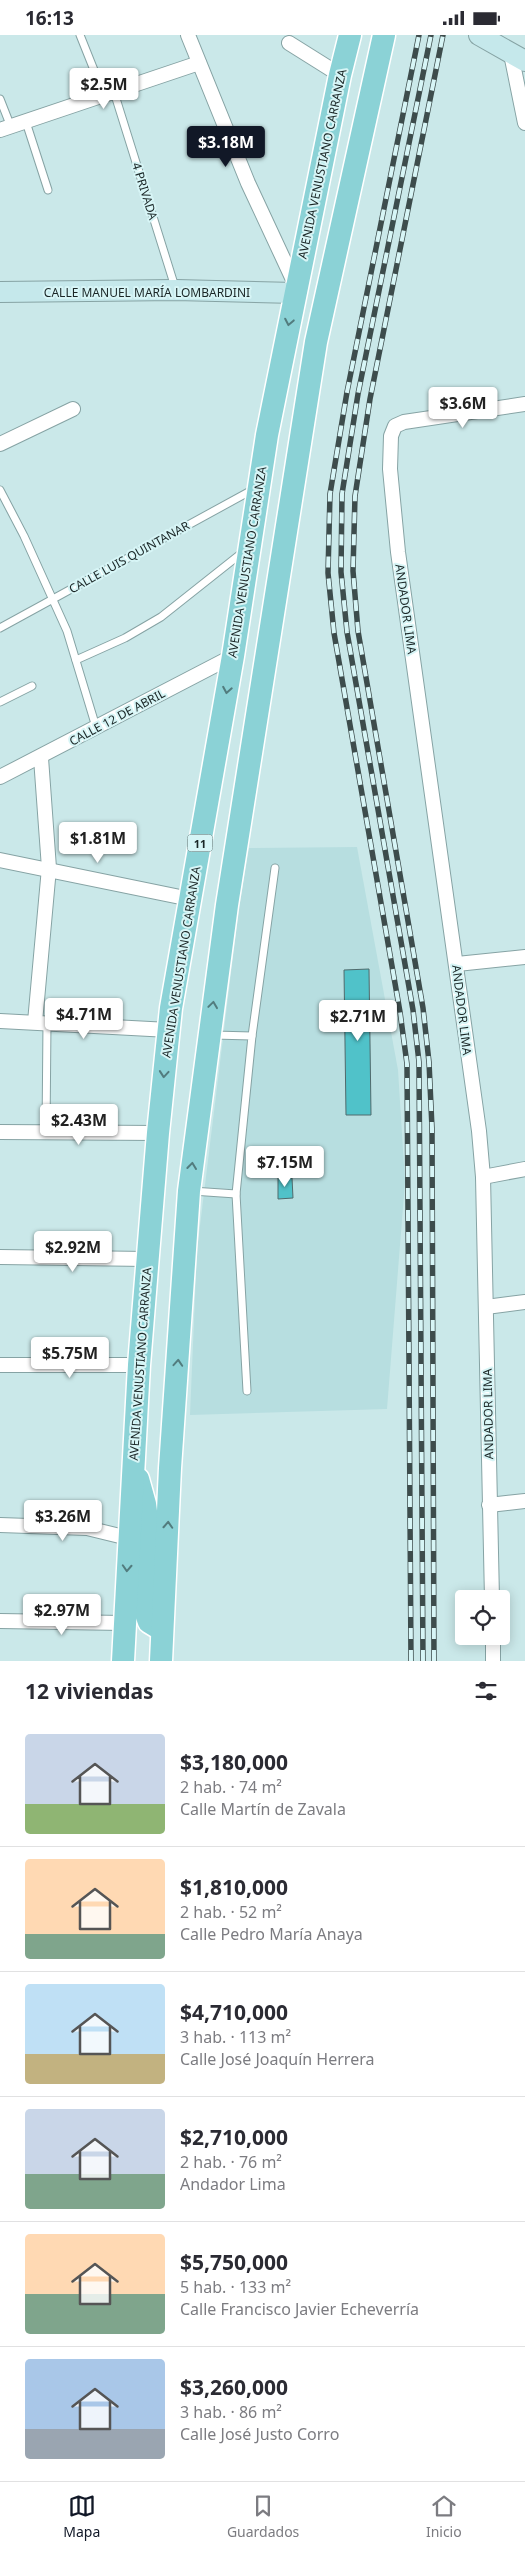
<!DOCTYPE html>
<html lang="es">
<meta charset="utf-8">
<style>
body{margin:0;font-family:"Noto Sans",sans-serif;background:#f2f2f3;color:#2b2b33;height:100vh;display:flex;flex-direction:column;font-size:19px;white-space:nowrap}
*{box-sizing:border-box;margin:0}
p{font-size:16px;color:#7c7c81}
.icon{flex:none;width:28px;height:28px;fill:none;stroke:currentColor;stroke-width:2;stroke-linecap:round;stroke-linejoin:round}
.map{position:relative;height:1626px;overflow:hidden}
.details{display:flex;flex-direction:column;background:#fff;flex:1}
.details>*{flex:none}
.fabs{position:absolute;left:455px;top:1555px;display:grid;gap:10px}
.fabs a{display:grid;place-items:center;width:55px;height:55px;border-radius:5px;background:#fff;box-shadow:0 2px 12px #0003;font-size:25px}
.price{position:absolute;translate:-50% -42px;padding:0 11px;border-radius:5px;background:#fff;color:#222;font-size:16px;line-height:32px;filter:drop-shadow(0 1px 2px #0008)}
.price::after{content:'';position:absolute;left:50%;top:30px;width:15px;height:11px;margin-left:-8px;background:inherit;clip-path:polygon(0 0,100% 0,50% 100%)}
.price.on{background:#111827;color:#fff}
ul{padding:0;list-style:none}
li{display:flex;align-items:center;gap:15px;height:125px;padding:0 25px}
li+li{border-top:1px solid #e1e1e2}
li span{display:grid;place-items:center;flex:none;width:140px;height:100px;border-radius:5px;color:#555}
li>.icon{margin-inline-start:auto}
span .icon{width:60px;height:60px;fill:#fffc;stroke-width:1}
li b{font-size:21px}
h2{display:flex;justify-content:space-between;align-items:center;height:60px;padding:0 25px;font-size:21px}
.status{display:flex;justify-content:space-between;align-items:center;height:35px;padding:0 25px;background:#fff;direction:ltr}
.status svg{height:14px;fill:currentColor}
.tabs{display:flex;justify-content:space-around;align-items:center;height:70px;border-top:1px solid #e1e1e2;background:#fff;font-size:14px;color:#7c7c81}
.tabs a{display:grid;justify-items:center;gap:2px}
.tabs .on{color:#111827}
.map>svg:first-child{display:block}
.built{fill:#b7dee0}
.building{fill:#50c2c9;stroke:#506a6c}
.lines{fill:none;stroke-linecap:round;stroke-linejoin:round}
.lane-casing{stroke:#86a3a4;stroke-width:9}
.street-casing{stroke:#86a3a4;stroke-width:16}
.secondary-casing{stroke:#86a3a4;stroke-width:22}
.primary-casing{stroke:#fff;stroke-width:25}
.lane{stroke:#fff;stroke-width:7}
.street{stroke:#fff;stroke-width:14}
.secondary{stroke:#c5e8eb;stroke-width:20}
.primary{stroke:#8bd2d6;stroke-width:22}
.rail-casing{stroke:#3d4c4c;stroke-width:5.5}
.rail{stroke:#d7f5f6;stroke-width:4;stroke-dasharray:11;stroke-linecap:butt}
.oneway{stroke:#527c7e}
.labels{text-anchor:middle;dominant-baseline:central;stroke-width:4;stroke-linejoin:round;paint-order:stroke}
.shield{fill:#d7f5f6;stroke:#536464;stroke-width:1}
.shield-label{font-size:11px;font-weight:bold;fill:#1a2626}
.street-label{font-size:12px;fill:#1a2626;stroke:#d7f5f6}
</style>
<div class="status"><b>16:13</b><svg viewBox="0 0 49 12"><path d="M0 12V9h3v3zM5 12V6h3v6zM10 12V3h3v9zM15 12V0h3v12zM26 1h20v11H26zM47 4h2v5h-2z"/></svg></div>
<div class="map">
<svg width="525" height="1626" viewBox="0 0 525 1626">
<rect width="100%" height="100%" fill="#cae8e9"/>
<!-- built -->
<path class="built" d="M 357,812 L 398,1035 L 405,1147 L 387,1374 L 190,1380 L 197,1215 L 239,873 L 249,813 Z"/>
<!-- building -->
<g class="building">
<path d="M 369,934 L 371,1080 L 346,1080 L 344,935 Z"/>
<path d="M 278,1143 L 292,1143 L 293,1163 L 278,1164 Z"/>
</g>
<g class="lines">
<defs>
<g id="lane">
<path d="M 80,0 L 104,60"/>
<path d="M 114,57 L 175,252"/>
<path d="M 0,64 L 11,92"/>
<path d="M 26,87 L 48,155"/>
<path d="M 0,455 L 24,501 L 67,596 L 96,692"/>
<path d="M 0,593 L 254,454"/>
<path d="M 76,625 L 125,603 L 161,582 L 243,517"/>
<path d="M 0,667 L 32,651"/>
<path d="M 252,1001 L 275,833"/>
<path d="M 46,1097 L 47,988"/>
<path d="M 192,1156 L 236,1159 L 252,1001 L 213,1000"/>
<path d="M 236,1159 L 247,1356"/>
</g>
<g id="street">
<path d="M 188,0 L 248,148 L 296,251"/>
<path d="M 289,8 L 340,40"/>
<path d="M 511,19 L 525,88"/>
<path d="M 0,95 L 199,28"/>
<path d="M 0,409 L 73,374"/>
<path d="M 0,742 L 233,621"/>
<path d="M 0,825 L 190,864"/>
<path d="M 457,929 L 525,922"/>
<path d="M 0,986 L 169,995"/>
<path d="M 35,987 L 49,833 L 41,723"/>
<path d="M 0,1097 L 158,1098"/>
<path d="M 483,1142 L 525,1134"/>
<path d="M 0,1222 L 147,1224"/>
<path d="M 486,1272 L 525,1267"/>
<path d="M 0,1330 L 139,1330"/>
<path d="M 489,1470 L 525,1466"/>
<path d="M 0,1490 L 87,1493 L 128,1503"/>
<path d="M 492,1564 L 483,1142 L 479,1096 L 398,517 L 390,434 L 391,401 L 395,391 L 404,387 L 525,369"/>
<path d="M 0,1586 L 123,1588"/>
<path d="M 493,1601 L 493,1626"/>
</g>
<g id="secondary">
<path d="M 479,0 L 525,26"/>
<path d="M 0,257 L 176,255 L 295,258"/>
</g>
<g id="primary">
<path d="M 138,1444 L 145,1469 L 147,1484 L 143,1570 L 149,1587 L 162,1595"/>
<path d="M 123,1626 L 139,1330 L 158,1098 L 171,973 L 233,621 L 267,400 L 340,40 L 350,0"/>
<path d="M 161,1626 L 170,1433 L 189,1156 L 227,870 L 316,307 L 384,0"/>
</g>
</defs>
<!-- lane casing -->
<use href="#lane" class="lane-casing"/>
<!-- street casing -->
<use href="#street" class="street-casing"/>
<!-- secondary casing -->
<use href="#secondary" class="secondary-casing"/>
<!-- primary casing -->
<use href="#primary" class="primary-casing"/>
<!-- lane -->
<use href="#lane" class="lane"/>
<!-- street -->
<use href="#street" class="street"/>
<!-- secondary -->
<use href="#secondary" class="secondary"/>
<!-- primary -->
<use href="#primary" class="primary"/>
<defs>
<g id="rail">
<path d="M 411,1626 L 407,1029 L 400,977 L 334,598 L 328,538 L 330,459 L 347,357 L 419,0"/>
<path d="M 423,1626 L 419,1027 L 413,975 L 347,597 L 341,537 L 342,459 L 358,359 L 431,0"/>
<path d="M 434,1626 L 432,1093 L 429,1027 L 423,973 L 358,596 L 353,536 L 355,461 L 370,364 L 443,0"/>
</g>
</defs>
<!-- rail casing -->
<use href="#rail" class="rail-casing"/>
<!-- rail -->
<use href="#rail" class="rail"/>
</g>
<!-- one-way arrows -->
<defs><path id="oneway-chevron" d="M-2-3.5L2.5 0L-2 3.5" fill="none" stroke-width="1.6" stroke-linecap="round" stroke-linejoin="round" transform="scale(1.25)"/></defs>
<g class="oneway">
<use href="#oneway-chevron" transform="translate(289 287) rotate(101)"/>
<use href="#oneway-chevron" transform="translate(227 655) rotate(100)"/>
<use href="#oneway-chevron" transform="translate(213 970) rotate(-82)"/>
<use href="#oneway-chevron" transform="translate(164 1039) rotate(95)"/>
<use href="#oneway-chevron" transform="translate(192 1131) rotate(-83)"/>
<use href="#oneway-chevron" transform="translate(178 1328) rotate(-86)"/>
<use href="#oneway-chevron" transform="translate(168 1490) rotate(-87)"/>
<use href="#oneway-chevron" transform="translate(127 1533) rotate(93)"/>
</g>
<g class="labels">
<!-- shield labels -->
<rect class="shield" x="187.5" y="799.5" width="25" height="17" rx="4"/>
<g class="shield-label">
<text x="200" y="808">11</text>
</g>
<!-- street labels -->
<g class="street-label">
<text transform="translate(322 129) rotate(-78)">AVENIDA VENUSTIANO CARRANZA</text>
<text transform="translate(145 156) rotate(73)">4 PRIVADA</text>
<text x="147" y="257">CALLE MANUEL MARÍA LOMBARDINI</text>
<text transform="translate(129 522) rotate(-29)">CALLE LUIS QUINTANAR</text>
<text transform="translate(247 527) rotate(-81)">AVENIDA VENUSTIANO CARRANZA</text>
<text transform="translate(406 574) rotate(82)">ANDADOR LIMA</text>
<text transform="translate(117 682) rotate(-28)">CALLE 12 DE ABRIL</text>
<text transform="translate(181 927) rotate(-81)">AVENIDA VENUSTIANO CARRANZA</text>
<text transform="translate(462 975) rotate(83)">ANDADOR LIMA</text>
<text transform="translate(140 1329) rotate(-86)">AVENIDA VENUSTIANO CARRANZA</text>
<text transform="translate(488 1379) rotate(-91)">ANDADOR LIMA</text>
</g>
</g>
</svg>
<div class="fabs">
<a><svg class="icon" aria-label="locate" viewBox="0 0 24 24"><circle cx="12" cy="12" r="6"/><path d="M12 2v4M12 18v4M2 12h4M18 12h4"/></svg></a>
</div>
<b class="price" style="left:104px;top:75px">$2.5M</b>
<b class="price on" style="left:226px;top:133px">$3.18M</b>
<b class="price" style="left:463px;top:394px">$3.6M</b>
<b class="price" style="left:98px;top:829px">$1.81M</b>
<b class="price" style="left:84px;top:1005px">$4.71M</b>
<b class="price" style="left:358px;top:1007px">$2.71M</b>
<b class="price" style="left:79px;top:1111px">$2.43M</b>
<b class="price" style="left:285px;top:1153px">$7.15M</b>
<b class="price" style="left:73px;top:1238px">$2.92M</b>
<b class="price" style="left:70px;top:1344px">$5.75M</b>
<b class="price" style="left:63px;top:1507px">$3.26M</b>
<b class="price" style="left:62px;top:1601px">$2.97M</b>
</div>
<section class="details">
<h2>12 viviendas<svg class="icon" aria-label="filters" viewBox="0 0 24 24"><path d="M4 7h16M4 17h16"/><circle cx="9" cy="7" r="2"/><circle cx="15" cy="17" r="2"/></svg></h2>
<ul>
<li><span style="background:linear-gradient(#c9d6e8 70%,#8fb573 0)"><svg class="icon" aria-label="home" viewBox="0 0 24 24"><path d="M3 11l9-7 9 7M6 9v11h12V9"/></svg></span><div><b>$3,180,000</b><p>2 hab. · 74 m²</p><p>Calle Martín de Zavala</p></div></li>
<li><span style="background:linear-gradient(#ffd9b3 75%,#7fa58c 0)"><svg class="icon" aria-label="home" viewBox="0 0 24 24"><path d="M3 11l9-7 9 7M6 9v11h12V9"/></svg></span><div><b>$1,810,000</b><p>2 hab. · 52 m²</p><p>Calle Pedro María Anaya</p></div></li>
<li><span style="background:linear-gradient(#bfe0f5 70%,#c2b280 0)"><svg class="icon" aria-label="home" viewBox="0 0 24 24"><path d="M3 11l9-7 9 7M6 9v11h12V9"/></svg></span><div><b>$4,710,000</b><p>3 hab. · 113 m²</p><p>Calle José Joaquín Herrera</p></div></li>
<li><span style="background:linear-gradient(#c9d6e8 65%,#7fa58c 0)"><svg class="icon" aria-label="home" viewBox="0 0 24 24"><path d="M3 11l9-7 9 7M6 9v11h12V9"/></svg></span><div><b>$2,710,000</b><p>2 hab. · 76 m²</p><p>Andador Lima</p></div></li>
<li><span style="background:linear-gradient(#ffd9b3 60%,#7fa58c 0)"><svg class="icon" aria-label="home" viewBox="0 0 24 24"><path d="M3 11l9-7 9 7M6 9v11h12V9"/></svg></span><div><b>$5,750,000</b><p>5 hab. · 133 m²</p><p>Calle Francisco Javier Echeverría</p></div></li>
<li><span style="background:linear-gradient(#a9c7e8 70%,#9aa5b1 0)"><svg class="icon" aria-label="home" viewBox="0 0 24 24"><path d="M3 11l9-7 9 7M6 9v11h12V9"/></svg></span><div><b>$3,260,000</b><p>3 hab. · 86 m²</p><p>Calle José Justo Corro</p></div></li>
</ul>
</section>
<nav class="tabs">
<a class="on"><svg class="icon" aria-label="map" viewBox="0 0 24 24"><path d="M3 6l6-2 6 2 6-2v14l-6 2-6-2-6 2zM9 4v14M15 6v14"/></svg>Mapa</a>
<a><svg class="icon" aria-label="saved" viewBox="0 0 24 24"><path d="M7 4h10v16l-5-4-5 4z"/></svg>Guardados</a>
<a><svg class="icon" aria-label="home" viewBox="0 0 24 24"><path d="M3 11l9-7 9 7M6 9v11h12V9"/></svg>Inicio</a>
</nav>
